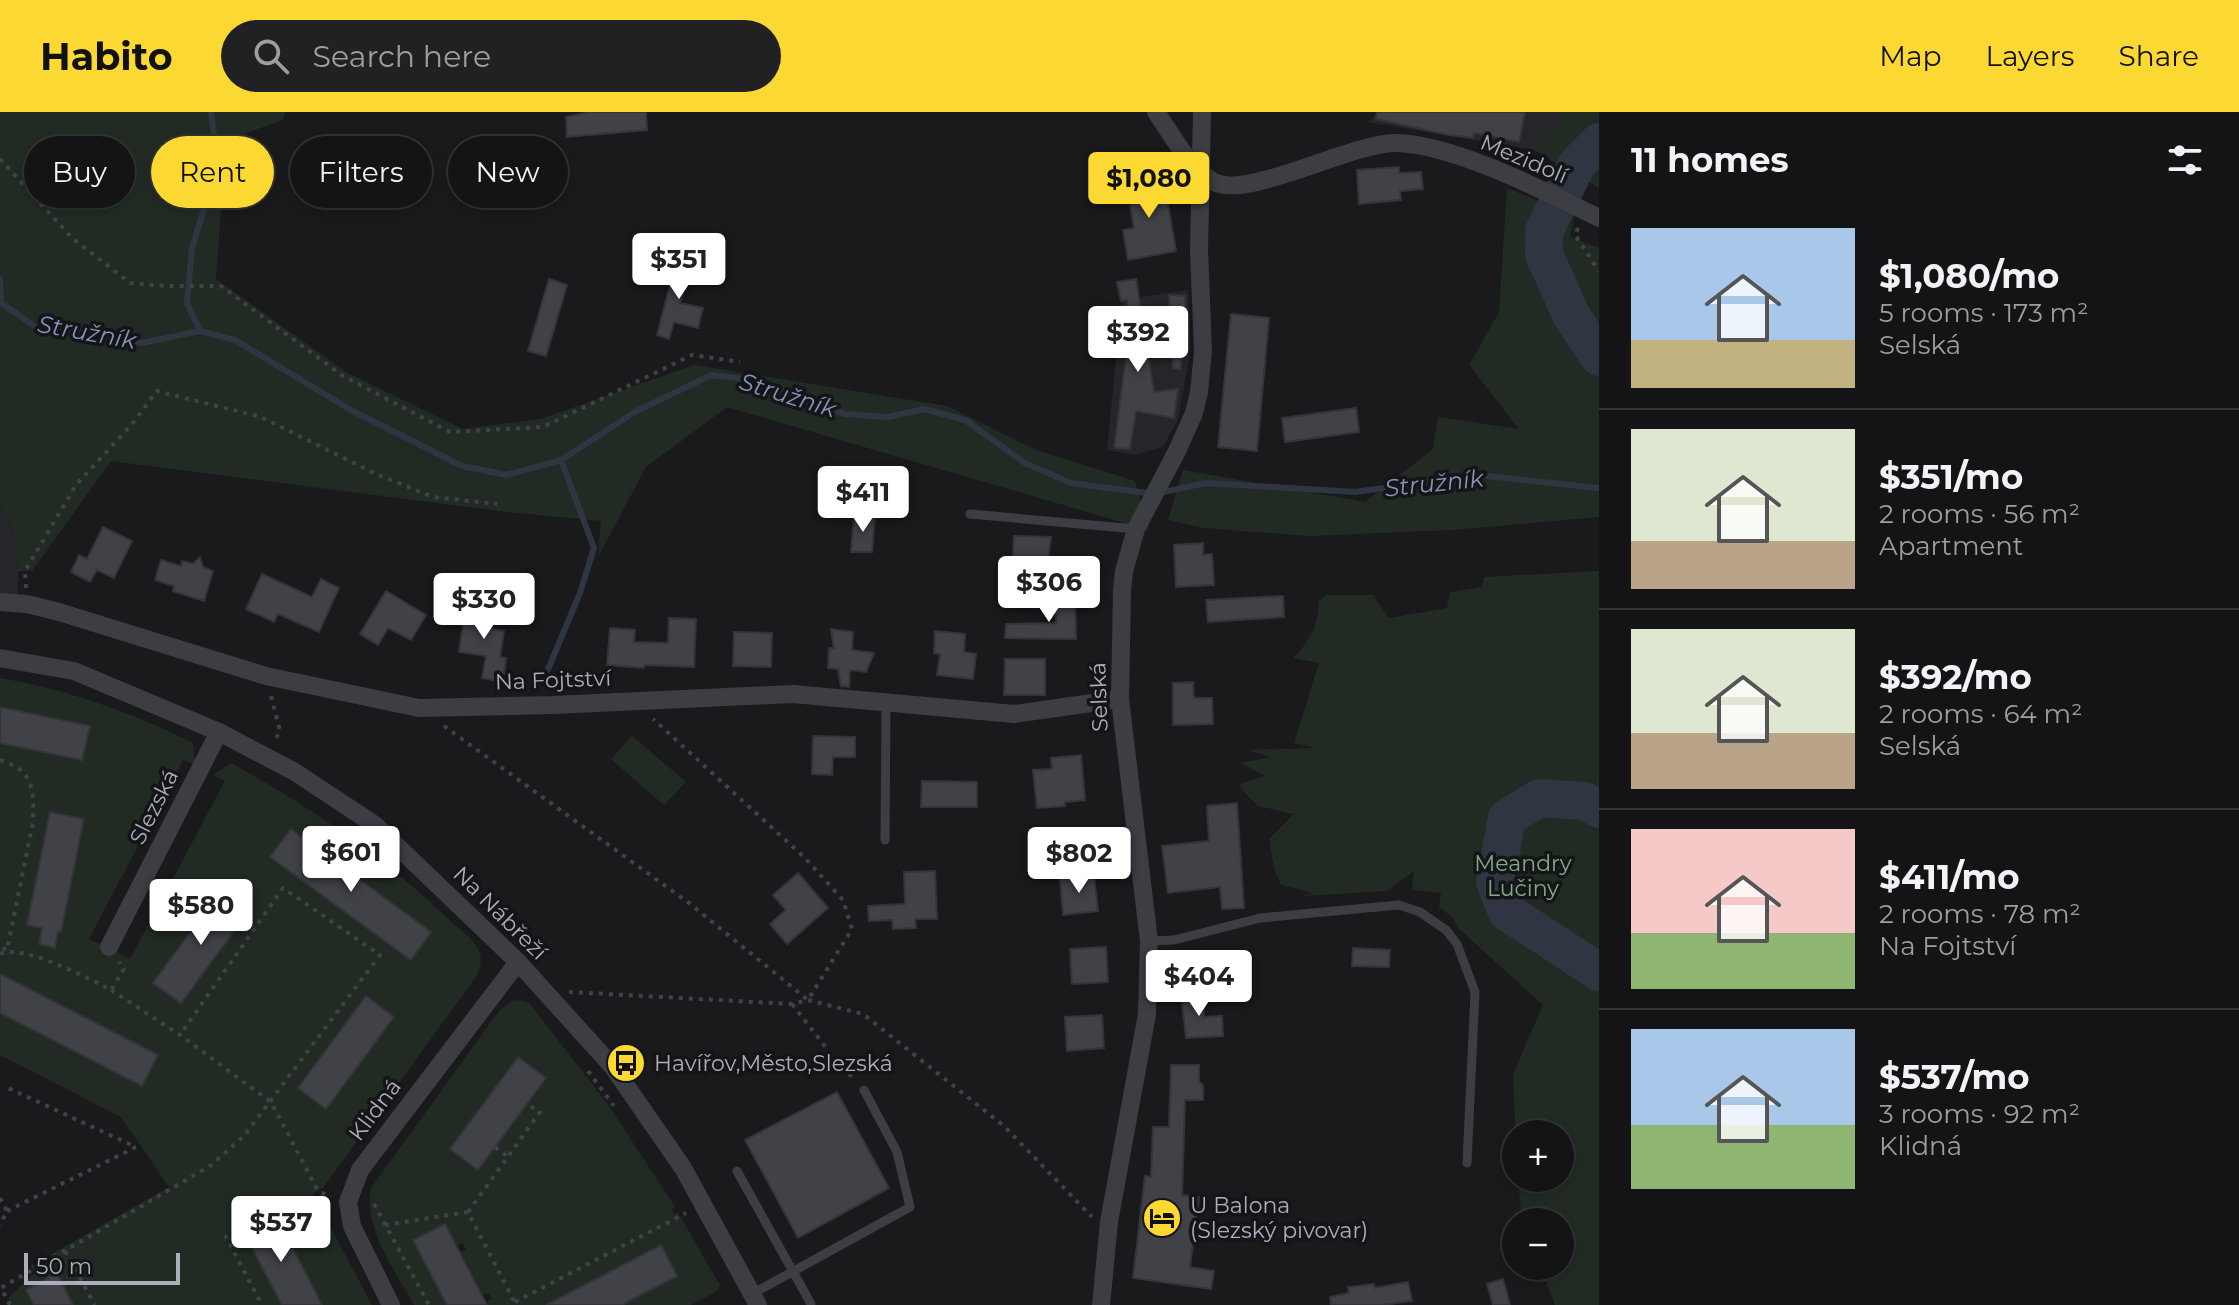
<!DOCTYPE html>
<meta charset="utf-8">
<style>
body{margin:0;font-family:Montserrat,sans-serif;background:#212123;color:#f1f3f6;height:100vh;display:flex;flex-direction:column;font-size:30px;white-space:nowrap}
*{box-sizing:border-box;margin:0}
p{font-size:26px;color:#9d9ea1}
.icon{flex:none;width:44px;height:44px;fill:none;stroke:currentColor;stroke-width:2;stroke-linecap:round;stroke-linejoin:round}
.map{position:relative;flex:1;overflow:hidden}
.side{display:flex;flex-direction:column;background:#141416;width:640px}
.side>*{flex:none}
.banner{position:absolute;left:24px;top:24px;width:760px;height:72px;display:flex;gap:16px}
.controls{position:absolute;left:1502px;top:1008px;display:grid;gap:16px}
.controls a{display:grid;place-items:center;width:72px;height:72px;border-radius:50%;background:#141416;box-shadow:0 4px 12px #0003,0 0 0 2px #333335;font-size:40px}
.scale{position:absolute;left:24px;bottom:20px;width:156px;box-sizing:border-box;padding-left:8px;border:4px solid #acaebd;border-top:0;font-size:22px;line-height:28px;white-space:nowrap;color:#acaebd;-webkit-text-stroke:6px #151518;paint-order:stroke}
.price{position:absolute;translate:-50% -68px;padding:0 18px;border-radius:8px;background:#fff;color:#222;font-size:26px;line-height:52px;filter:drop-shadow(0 2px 4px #0008)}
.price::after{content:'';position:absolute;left:50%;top:48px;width:24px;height:18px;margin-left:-12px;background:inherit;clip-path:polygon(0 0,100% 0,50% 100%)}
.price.current{background:#fcd832;color:#111}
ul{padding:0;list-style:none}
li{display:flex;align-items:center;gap:24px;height:200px;padding:0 32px}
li+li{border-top:2px solid #333335}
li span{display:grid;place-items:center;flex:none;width:224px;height:160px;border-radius:0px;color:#555}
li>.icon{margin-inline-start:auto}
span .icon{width:96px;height:96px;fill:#fffc;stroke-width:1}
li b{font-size:34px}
h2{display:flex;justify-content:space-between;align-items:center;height:96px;padding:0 32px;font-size:34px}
.pill{padding:0 28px;border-radius:36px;background:#141416;box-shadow:0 4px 12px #0003,0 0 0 2px #333335;font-size:28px;line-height:72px}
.pill.current{background:#fcd832;color:#111}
header{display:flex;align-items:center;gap:48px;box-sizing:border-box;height:112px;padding:0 40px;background:#fcd832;color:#111}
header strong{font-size:38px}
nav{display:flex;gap:44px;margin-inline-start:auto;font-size:28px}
.search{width:560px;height:72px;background:#212123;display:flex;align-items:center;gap:20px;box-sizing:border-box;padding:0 28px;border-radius:44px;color:#9d9ea1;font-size:30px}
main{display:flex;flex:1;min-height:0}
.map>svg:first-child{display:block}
.built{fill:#26262a}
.green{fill:#212b24}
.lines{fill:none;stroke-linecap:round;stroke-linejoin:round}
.stream{stroke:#2f3642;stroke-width:6}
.river{stroke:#2f3642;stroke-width:38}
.building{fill:#414247;stroke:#353439;stroke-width:2}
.path{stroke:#414249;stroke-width:4;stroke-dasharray:4 6;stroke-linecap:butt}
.lane{stroke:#3d3d44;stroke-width:9}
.street{stroke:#3d3d44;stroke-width:18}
.labels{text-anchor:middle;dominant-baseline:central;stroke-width:7;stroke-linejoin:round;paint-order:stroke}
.street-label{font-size:22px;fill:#acaebd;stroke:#151518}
.park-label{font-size:22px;fill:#82a88a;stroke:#151518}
.poi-label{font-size:22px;fill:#acaebd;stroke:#151518;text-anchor:start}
.water-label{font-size:24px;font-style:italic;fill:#8296b9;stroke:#151518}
</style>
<header>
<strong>Habito</strong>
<div class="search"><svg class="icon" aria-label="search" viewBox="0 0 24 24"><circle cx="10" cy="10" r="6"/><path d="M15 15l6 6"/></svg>Search here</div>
<nav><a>Map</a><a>Layers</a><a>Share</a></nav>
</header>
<main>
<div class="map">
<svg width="1599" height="1193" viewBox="0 0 1599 1193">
<rect width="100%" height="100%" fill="#1a1a1d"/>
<!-- built -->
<g class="built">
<path d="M 1379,0 L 1566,0 L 1534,38 L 1368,10 Z"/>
<path d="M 1188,178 L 1191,234 L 1178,308 L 1163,335 L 1135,343 L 1107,338 L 1122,188 Z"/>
<path d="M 0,392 L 1,400 L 10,405 L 18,459 L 18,486 L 0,485 Z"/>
</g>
<!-- green -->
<g class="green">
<path d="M 0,0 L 285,0 L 283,8 L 238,24 L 221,98 L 216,167 L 346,260 L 462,317 L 541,307 L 694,253 L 947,294 L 1036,338 L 1135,369 L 1149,418 L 727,295 L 646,355 L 598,445 L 601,409 L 499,399 L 111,349 L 32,459 L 18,459 L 10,405 L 1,400 L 0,392 Z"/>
<path d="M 1566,0 L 1599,0 L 1599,76 L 1534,38 Z"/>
<path d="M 1507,76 L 1574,103 L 1570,125 L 1599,136 L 1599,405 L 1452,418 L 1310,424 L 1204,416 L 1168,408 L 1183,358 L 1365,390 L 1433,337 L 1438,305 L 1519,317 L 1469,253 L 1499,200 Z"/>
<path d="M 1599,459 L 1599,1193 L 1555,1193 L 1540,1154 L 1560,1154 L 1560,1110 L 1522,1110 L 1518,1066 L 1560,1066 L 1560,1022 L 1516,1022 L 1516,1028 L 1513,962 L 1543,893 L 1458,816 L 1452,805 L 1439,795 L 1441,781 L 1412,778 L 1414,759 L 1387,779 L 1302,784 L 1313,781 L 1281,773 L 1274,756 L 1269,727 L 1294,702 L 1258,694 L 1243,679 L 1240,672 L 1265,664 L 1240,651 L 1270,645 L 1248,638 L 1315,636 L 1294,631 L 1319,551 L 1293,546 C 1308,532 1320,512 1318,490 L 1326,483 L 1373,483 L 1389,506 L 1447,496 L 1450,480 L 1482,475 L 1484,465 Z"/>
<path d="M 0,566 C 65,577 135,601 193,631 L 195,653 L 183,648 L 89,827 L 130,847 L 225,669 L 213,663 L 231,651 C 309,694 383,744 447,806 C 457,815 472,825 478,837 C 483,847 481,857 475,866 L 323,1076 L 313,1082 L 372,1193 L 12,1193 L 8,1186 L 34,1161 L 31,1154 L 169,1075 L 121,1005 L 0,943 Z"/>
<path d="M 632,624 L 686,670 L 664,693 L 611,647 Z"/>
<path d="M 511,889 L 520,888 L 530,892 L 609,994 L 675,1095 L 671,1097 L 674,1102 L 678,1101 L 720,1173 L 717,1179 L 691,1193 L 488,1193 L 487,1190 L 492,1187 L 489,1181 L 483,1183 L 461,1140 L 466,1137 L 462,1131 L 457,1134 L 445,1112 L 414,1128 L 448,1193 L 414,1193 C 395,1158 363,1117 371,1076 L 499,899 Z"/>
</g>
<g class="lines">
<!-- stream -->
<g class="stream">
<path d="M 0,167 L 1,191 L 37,216 L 93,217 L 142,231 L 200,219 L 235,228 L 351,298 L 462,354 L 507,363 L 561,348 L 635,300 L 711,263 L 755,268 L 845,302 L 888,305 L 924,297 L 965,308 L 1025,351 L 1071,371 L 1154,382 L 1206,371 L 1355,380 L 1478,363 L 1599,376"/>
<path d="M 200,219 L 187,191 L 192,136 L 218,52 L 211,0"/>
<path d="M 546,562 L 580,481 L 594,436 L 561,348"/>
</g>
<!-- river -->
<g class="river">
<path d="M 1599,30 L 1577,52 L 1544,119 L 1544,142 L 1571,203 L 1599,245"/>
<path d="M 1599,697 L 1585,689 L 1539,686 L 1507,706 L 1495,770 L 1507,800 L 1599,860"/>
</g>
</g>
<!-- building -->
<g class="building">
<path d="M 590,0 L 646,0 L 647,18 L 567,25 L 566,5 Z"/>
<path d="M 1377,0 L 1525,0 L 1519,30 L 1474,21 L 1473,26 L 1449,23 L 1376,7 Z"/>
<path d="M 1399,55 L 1399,61 L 1421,60 L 1423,77 L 1400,79 L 1401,88 L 1359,92 L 1357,58 Z"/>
<path d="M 1163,64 L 1176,139 L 1128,148 L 1123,118 L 1134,116 L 1126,70 Z"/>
<path d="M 678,142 L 694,147 L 680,191 L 703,196 L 698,216 L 674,210 L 669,227 L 657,223 Z"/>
<path d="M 549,167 L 567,173 L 546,244 L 528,239 Z"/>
<path d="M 1136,167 L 1154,280 L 1178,277 L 1174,306 L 1136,299 L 1130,337 L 1114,336 L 1128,230 L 1127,188 L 1121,189 L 1117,170 Z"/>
<path d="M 1169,183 L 1185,184 L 1187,218 L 1180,257 L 1173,256 Z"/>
<path d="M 1231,202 L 1269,206 L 1257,339 L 1218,335 Z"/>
<path d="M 1356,296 L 1359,320 L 1285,330 L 1282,306 Z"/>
<path d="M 854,404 L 875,404 L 872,440 L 851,440 Z"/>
<path d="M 103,415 L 132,429 L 114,466 L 97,458 L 90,470 L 71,460 L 79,443 L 87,447 Z"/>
<path d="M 1014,424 L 1051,425 L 1046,467 L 1012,465 Z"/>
<path d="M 1203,431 L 1203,443 L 1212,442 L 1214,473 L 1176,475 L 1174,433 Z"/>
<path d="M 200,445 L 203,455 L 213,459 L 204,489 L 173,479 L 174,474 L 155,468 L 161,448 L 181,454 L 182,449 L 193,452 Z"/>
<path d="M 262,462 L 312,485 L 321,467 L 339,476 L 319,520 L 278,502 L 274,510 L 246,497 Z"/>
<path d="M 386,479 L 426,503 L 411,528 L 388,516 L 378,533 L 360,522 Z"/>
<path d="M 1283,484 L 1284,505 L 1208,510 L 1206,488 Z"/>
<path d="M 1056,485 L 1075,486 L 1076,527 L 1005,526 L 1006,512 L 1056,511 Z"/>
<path d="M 466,493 L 494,497 L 491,517 L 504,519 L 500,545 L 506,546 L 503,570 L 482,566 L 486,544 L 459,540 Z"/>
<path d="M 669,506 L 696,507 L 694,555 L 645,553 L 644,556 L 607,553 L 610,516 L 635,518 L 634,530 L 668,531 Z"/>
<path d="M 831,517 L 853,520 L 852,538 L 874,541 L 866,560 L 850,558 L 849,575 L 841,574 L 838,557 L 828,556 L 829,536 L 834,536 Z"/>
<path d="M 935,519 L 965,522 L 964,540 L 976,542 L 973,567 L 937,563 L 940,542 L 934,541 Z"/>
<path d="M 734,520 L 772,521 L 771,555 L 733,554 Z"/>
<path d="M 1005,547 L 1045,547 L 1045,583 L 1004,583 Z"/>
<path d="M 1193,570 L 1194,586 L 1212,586 L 1213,612 L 1173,613 L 1173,571 Z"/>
<path d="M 0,595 L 90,614 L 82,648 L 0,631 Z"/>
<path d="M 813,624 L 855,625 L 855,645 L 833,645 L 832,663 L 812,662 Z"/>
<path d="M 1081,643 L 1085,688 L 1065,690 L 1065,694 L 1037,696 L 1033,658 L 1052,657 L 1051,646 Z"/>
<path d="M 922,669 L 977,670 L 977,695 L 921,695 Z"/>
<path d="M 1237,691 L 1244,796 L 1222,797 L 1220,775 L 1168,781 L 1162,734 L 1209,729 L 1207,694 Z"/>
<path d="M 50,700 L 84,707 L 61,820 L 58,819 L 55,836 L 39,832 L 42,816 L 27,813 Z"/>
<path d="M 291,717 L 431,820 L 411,848 L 270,745 Z"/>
<path d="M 935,759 L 937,807 L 915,807 L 916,816 L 893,817 L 892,808 L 869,809 L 868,794 L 905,792 L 904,760 Z"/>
<path d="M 798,761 L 828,796 L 787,832 L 770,812 L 786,798 L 773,783 Z"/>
<path d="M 1094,763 L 1098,799 L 1063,803 L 1060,766 Z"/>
<path d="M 221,778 L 249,799 L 181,891 L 153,871 Z"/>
<path d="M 1106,835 L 1108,870 L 1072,872 L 1070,837 Z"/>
<path d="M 1353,836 L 1390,838 L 1389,855 L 1352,854 Z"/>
<path d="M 0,862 L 158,943 L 142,974 L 0,901 Z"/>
<path d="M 1203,880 L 1204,905 L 1222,904 L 1223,924 L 1186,926 L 1181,881 Z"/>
<path d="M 366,884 L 394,905 L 326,997 L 298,976 Z"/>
<path d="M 1102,903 L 1104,936 L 1067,939 L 1065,905 Z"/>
<path d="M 518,945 L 546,966 L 478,1058 L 450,1037 Z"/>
<path d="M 1171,953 L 1199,953 L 1199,970 L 1203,973 L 1203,988 L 1185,988 L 1182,1083 L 1199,1085 L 1190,1155 L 1214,1159 L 1211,1177 L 1133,1166 L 1145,1064 L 1151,1065 L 1153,1015 L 1169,1015 Z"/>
<path d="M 837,980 L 889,1076 L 798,1126 L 745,1028 Z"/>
<path d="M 274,1102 L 301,1152 L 322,1193 L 282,1193 L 243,1119 Z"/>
<path d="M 445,1112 L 471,1162 L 487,1193 L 447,1193 L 413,1128 Z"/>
<path d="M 661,1133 L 677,1164 L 622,1193 L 546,1193 Z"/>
<path d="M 57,1161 L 73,1193 L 34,1193 L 26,1178 Z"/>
<path d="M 1503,1167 L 1510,1193 L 1493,1193 L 1487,1172 Z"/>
<path d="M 1408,1170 L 1412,1189 L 1383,1193 L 1331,1193 L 1330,1185 L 1349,1181 L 1348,1175 L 1374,1172 L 1375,1176 Z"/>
</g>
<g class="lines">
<!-- path -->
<g class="path">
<path d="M 0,47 L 72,126 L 130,171 L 166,174 L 221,174 L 343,264 L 450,320 L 543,315 L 692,243 L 740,250"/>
<path d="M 1578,116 L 1575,123 L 1599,159"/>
<path d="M 26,476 L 25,459 L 76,373 L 132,312 L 157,279 L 261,305 L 376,362 L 433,385 L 497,392"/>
<path d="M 271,584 L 280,619 L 275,628"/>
<path d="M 444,614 L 689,791 L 808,888 L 852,817 L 843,788 L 805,746 L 653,607"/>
<path d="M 0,648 C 34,658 34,678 33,710 L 7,838 L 0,835"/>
<path d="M 0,842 C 21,831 90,867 111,878 L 124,857 L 119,850"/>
<path d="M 111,878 L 180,923 L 271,990 L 318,1079 L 331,1085"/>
<path d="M 569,880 L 792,892 L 808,888 L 863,902 L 1004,1014 L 1092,1105"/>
<path d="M 792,892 L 838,951 L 854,967"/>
<path d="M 588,959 L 614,994"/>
<path d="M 495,1035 L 508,1045"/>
<path d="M 0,1086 L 7,1099 L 0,1113"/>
<path d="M 374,1092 L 429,1193"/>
<path d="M 7,1099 L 136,1035 L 8,976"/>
<path d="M 468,1100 L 540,1000 L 527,992"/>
<path d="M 385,1113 L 468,1100 L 516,1193"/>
<path d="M 225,1123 L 262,1193"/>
<path d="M 65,1139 L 95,1193"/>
<path d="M 515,1190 L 686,1101"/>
<path d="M 10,1193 L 1,1176 L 210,1054 L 244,1024 L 380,843 L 283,776 L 180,923"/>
</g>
<!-- lane -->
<g class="lane">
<path d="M 970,402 L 1136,417"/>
<path d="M 885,728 L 886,591"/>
<path d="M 1149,829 L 1174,828 L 1260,806 L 1399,793 L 1420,800 L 1446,818 L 1457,832 L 1475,880 L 1467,1051"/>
<path d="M 737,1059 L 811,1192"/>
<path d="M 752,1182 L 910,1095 L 897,1040 L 864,978"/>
</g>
<!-- street -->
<g class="street">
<path d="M 1156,0 C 1172,23 1189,56 1214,70 C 1248,88 1354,29 1398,31 C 1455,33 1547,80 1599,106"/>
<path d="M 0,490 L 27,492 L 59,500 L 266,564 L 419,596 L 553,593 L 793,582 L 1014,602 L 1120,587"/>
<path d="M 0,546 L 74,559 L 219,620 L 295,660 L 375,713 L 518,850 L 613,955 L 683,1056 L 758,1193"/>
<path d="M 109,835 L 219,620"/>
<path d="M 391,1193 L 352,1114 L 348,1090 L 360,1058 L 518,850"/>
<path d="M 1101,1193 L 1109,1110 L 1147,902 L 1149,829 L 1120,587 L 1122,479 L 1124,459 L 1136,417 L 1177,339 L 1194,301 L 1199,280 L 1203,239 L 1199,138 L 1202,0"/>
</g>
</g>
<!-- icons -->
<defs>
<symbol id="bus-disc" viewBox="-11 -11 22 22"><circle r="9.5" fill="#fcd832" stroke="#151518"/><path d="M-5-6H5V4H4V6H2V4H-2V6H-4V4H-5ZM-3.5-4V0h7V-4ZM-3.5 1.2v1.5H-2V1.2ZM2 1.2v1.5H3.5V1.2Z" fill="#111"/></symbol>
<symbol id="hotel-disc" viewBox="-11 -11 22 22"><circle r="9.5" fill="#fcd832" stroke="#151518"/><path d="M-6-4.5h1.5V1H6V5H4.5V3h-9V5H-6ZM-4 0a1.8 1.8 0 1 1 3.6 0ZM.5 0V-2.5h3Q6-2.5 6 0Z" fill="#111"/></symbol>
</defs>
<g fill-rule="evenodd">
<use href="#bus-disc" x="604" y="929" width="44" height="44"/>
<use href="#hotel-disc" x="1140" y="1084" width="44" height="44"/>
</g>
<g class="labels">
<!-- street labels -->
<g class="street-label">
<text transform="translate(1524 47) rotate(23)">Mezidolí</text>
<text transform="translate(553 568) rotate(-2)">Na Fojtství</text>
<text transform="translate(1099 585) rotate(-92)">Selská</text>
<text transform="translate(154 695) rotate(-63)">Slezská</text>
<text transform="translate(500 801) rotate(45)">Na Nábřeží</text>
<text transform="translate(375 998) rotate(-53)">Klidná</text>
</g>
<!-- park labels -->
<g class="park-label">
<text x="1523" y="751">Meandry<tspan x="1523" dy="25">Lučiny</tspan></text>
</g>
<!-- poi labels -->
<g class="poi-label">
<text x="654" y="951">Havířov,Město,Slezská</text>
<text x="1190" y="1093">U Balona<tspan x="1190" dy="25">(Slezský pivovar)</tspan></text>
</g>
<!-- water labels -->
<g class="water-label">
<text transform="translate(87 220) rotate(10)">Stružník</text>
<text transform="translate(788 283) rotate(17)">Stružník</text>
<text transform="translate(1434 371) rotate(-6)">Stružník</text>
</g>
</g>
</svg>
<div class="controls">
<a>+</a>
<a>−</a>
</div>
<div class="scale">50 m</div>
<b class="price current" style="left:1149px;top:108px">$1,080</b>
<b class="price" style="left:679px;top:189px">$351</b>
<b class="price" style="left:1138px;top:262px">$392</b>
<b class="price" style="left:863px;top:422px">$411</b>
<b class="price" style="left:1049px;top:512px">$306</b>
<b class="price" style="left:484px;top:529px">$330</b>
<b class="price" style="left:351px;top:782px">$601</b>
<b class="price" style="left:1079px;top:783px">$802</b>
<b class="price" style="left:201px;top:835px">$580</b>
<b class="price" style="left:1199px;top:906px">$404</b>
<b class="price" style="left:281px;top:1152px">$537</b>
<div class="banner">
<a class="pill">Buy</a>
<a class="pill current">Rent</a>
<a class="pill">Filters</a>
<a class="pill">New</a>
</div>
</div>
<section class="side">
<h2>11 homes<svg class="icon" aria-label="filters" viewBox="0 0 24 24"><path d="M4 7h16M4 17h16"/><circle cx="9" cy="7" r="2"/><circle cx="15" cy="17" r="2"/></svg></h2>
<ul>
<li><span style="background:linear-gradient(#a9c7e8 70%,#c2b280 0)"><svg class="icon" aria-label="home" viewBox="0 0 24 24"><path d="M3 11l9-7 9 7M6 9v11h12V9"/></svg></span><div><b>$1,080/mo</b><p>5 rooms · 173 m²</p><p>Selská</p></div></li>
<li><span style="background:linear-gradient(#dfe7d0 70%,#b9a48a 0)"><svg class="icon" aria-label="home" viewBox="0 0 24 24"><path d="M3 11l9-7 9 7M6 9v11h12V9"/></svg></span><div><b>$351/mo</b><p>2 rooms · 56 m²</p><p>Apartment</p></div></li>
<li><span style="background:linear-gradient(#dfe7d0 65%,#b9a48a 0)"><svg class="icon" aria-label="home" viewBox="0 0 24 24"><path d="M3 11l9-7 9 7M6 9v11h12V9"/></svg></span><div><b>$392/mo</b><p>2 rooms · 64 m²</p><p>Selská</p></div></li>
<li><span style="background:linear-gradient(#f6c9c9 65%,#8fb573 0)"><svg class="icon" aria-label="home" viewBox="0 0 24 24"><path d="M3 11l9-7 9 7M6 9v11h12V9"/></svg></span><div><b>$411/mo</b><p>2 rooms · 78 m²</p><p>Na Fojtství</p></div></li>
<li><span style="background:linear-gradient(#a9c7e8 60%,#8fb573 0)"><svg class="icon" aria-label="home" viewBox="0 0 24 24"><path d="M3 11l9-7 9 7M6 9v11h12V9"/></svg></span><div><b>$537/mo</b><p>3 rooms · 92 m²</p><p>Klidná</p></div></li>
</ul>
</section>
</main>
